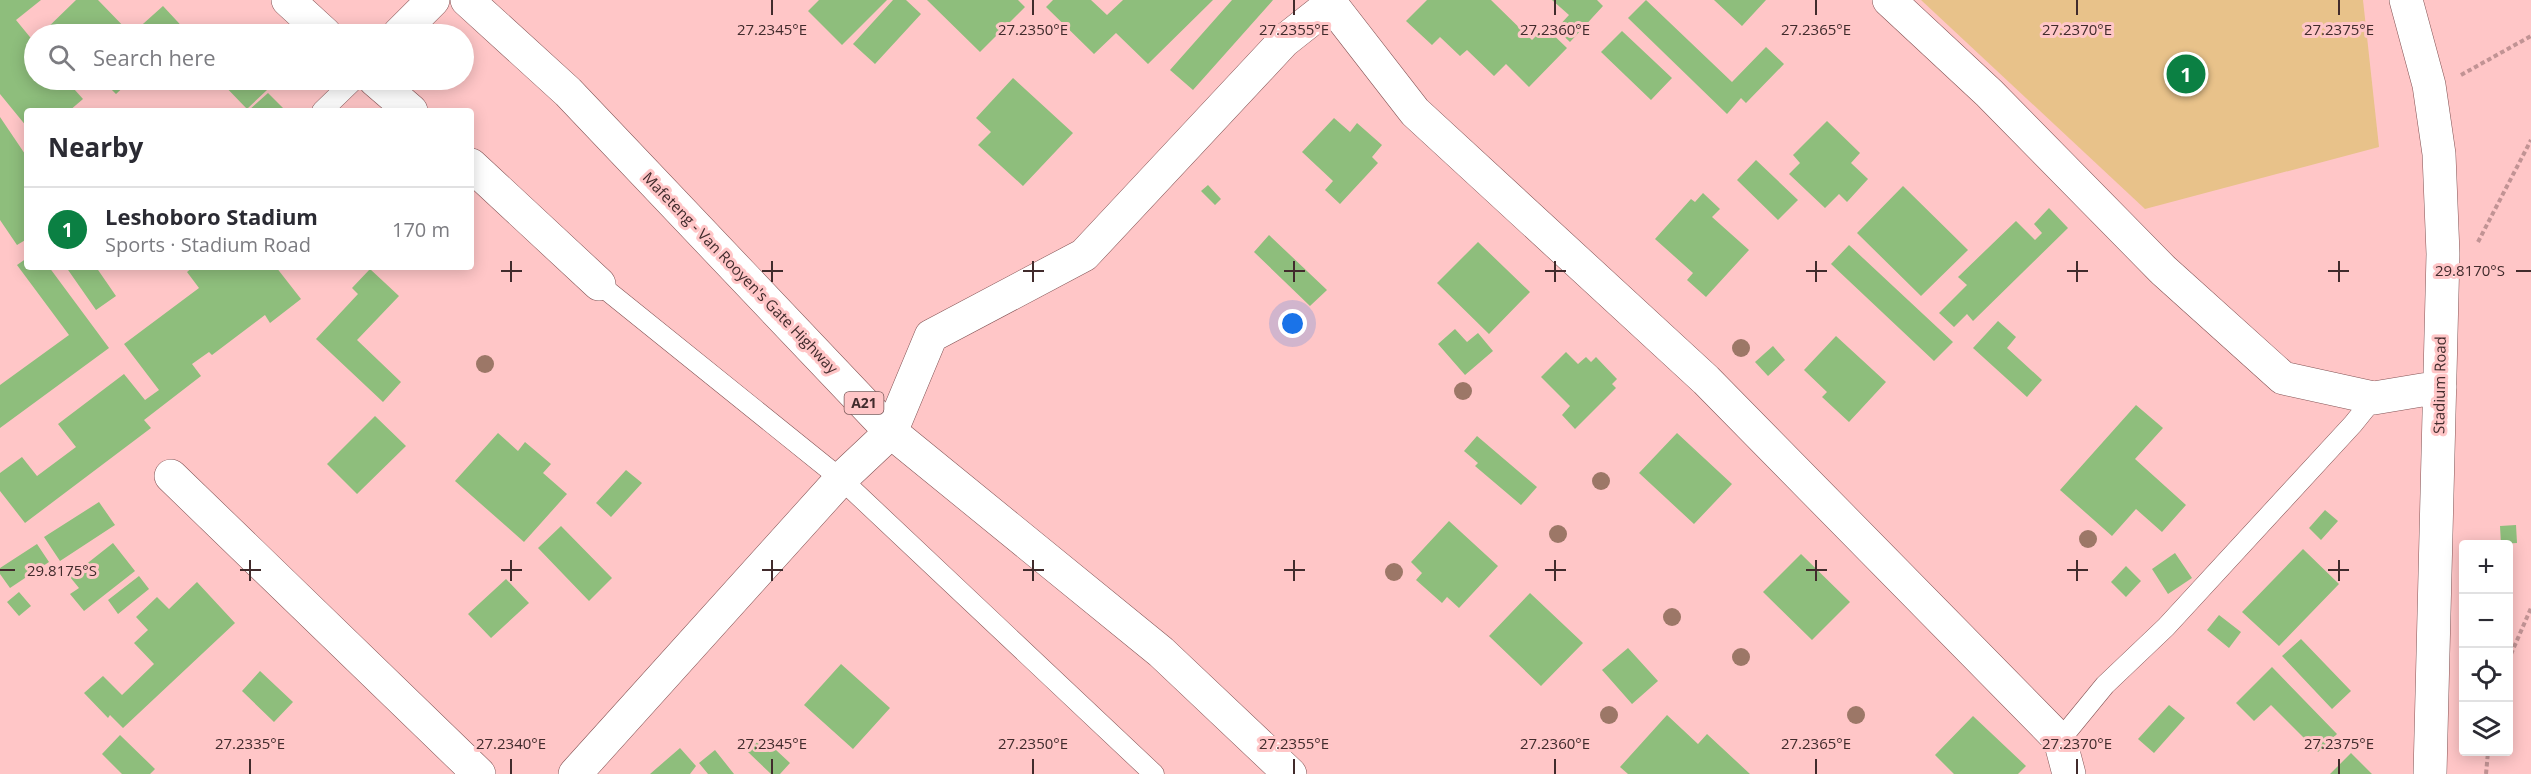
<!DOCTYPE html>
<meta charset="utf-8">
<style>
:root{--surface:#fff;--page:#f7f7f7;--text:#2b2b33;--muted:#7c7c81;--line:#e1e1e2;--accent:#0b8043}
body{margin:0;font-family:"Open Sans",sans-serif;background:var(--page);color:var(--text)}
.controls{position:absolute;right:18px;bottom:18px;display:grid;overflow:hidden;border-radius:6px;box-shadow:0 3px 15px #0003}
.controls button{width:54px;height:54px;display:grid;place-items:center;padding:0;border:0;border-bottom:2px solid var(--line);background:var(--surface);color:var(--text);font:30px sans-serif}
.you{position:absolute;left:1293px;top:324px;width:21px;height:21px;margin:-15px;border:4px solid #fff;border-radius:50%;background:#1a73e8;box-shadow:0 0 0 9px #1a73e833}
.badge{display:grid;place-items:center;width:39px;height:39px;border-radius:50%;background:var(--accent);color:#fff;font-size:20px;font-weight:700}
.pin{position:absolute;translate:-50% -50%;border:3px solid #fff;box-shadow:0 2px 6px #0006}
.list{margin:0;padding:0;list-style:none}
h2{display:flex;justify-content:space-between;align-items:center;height:78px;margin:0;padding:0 24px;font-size:26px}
h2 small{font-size:20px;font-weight:400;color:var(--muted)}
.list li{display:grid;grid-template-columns:39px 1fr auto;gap:18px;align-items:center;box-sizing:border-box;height:84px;padding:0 24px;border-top:2px solid var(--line)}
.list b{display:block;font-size:22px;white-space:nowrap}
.list p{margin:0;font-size:20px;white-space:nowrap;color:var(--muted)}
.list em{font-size:20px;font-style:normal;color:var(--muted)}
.icon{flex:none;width:33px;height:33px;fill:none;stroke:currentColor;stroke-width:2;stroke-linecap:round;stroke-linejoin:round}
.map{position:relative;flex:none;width:2531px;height:774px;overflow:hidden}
.search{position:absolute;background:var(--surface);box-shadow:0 3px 15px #0003;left:24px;top:24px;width:450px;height:66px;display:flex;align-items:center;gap:15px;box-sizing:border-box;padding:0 21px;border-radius:33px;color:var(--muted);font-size:22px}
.panel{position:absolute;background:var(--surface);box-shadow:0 3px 15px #0003;left:24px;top:108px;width:450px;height:162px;border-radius:6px}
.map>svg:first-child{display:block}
</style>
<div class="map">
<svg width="2531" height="774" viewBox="0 0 2531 774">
<rect width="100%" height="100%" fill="#ffc6c7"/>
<path fill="#e8c28a" d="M1921,0H2363L2379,147L2145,209Z"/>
<path fill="#8ebe7c" d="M0,0H41L16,20L34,42V80H66L83,99L69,111H27V127L0,94Z
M76,0H98L130,33L41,34Z
M819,0H887L842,45L808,11Z
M893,0H906L921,14L875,64L853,44Z
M927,0H1018L1025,7L980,52Z
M1053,0H1091L1107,15L1123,0H1213L1148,64L1116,33L1094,54L1046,7Z
M1232,0H1273L1193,90L1170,70Z
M1427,0H1491L1532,40L1545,27L1567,48L1529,87L1506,64L1494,76L1467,50L1460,56L1440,37L1432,45L1406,21Z
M1552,0H1597L1603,6L1570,42L1556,29L1569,15Z
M1646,0L1732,82L1766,47L1784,64L1746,103L1741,98L1727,114L1628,18Z
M1714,0H1766L1742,26Z
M163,6L189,34H136L134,32Z
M1622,31L1672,78L1651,100L1601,52Z
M1013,78L1073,133L1023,186L978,145L991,132L976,118Z
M102,80H131L116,94Z
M175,80H197L184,90Z
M219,80H257L267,90L247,109Z
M268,93L286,111H248Z
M0,117L27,157V239L17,245L0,220Z
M1334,118L1350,132L1357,123L1382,145L1372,157L1378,163L1340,204L1325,190L1333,181L1302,152Z
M1827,121L1860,153L1851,163L1868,179L1847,202L1839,194L1825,208L1789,174L1800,163L1793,155Z
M1756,160L1798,200L1778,220L1737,180Z
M1208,185L1221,199L1215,205L1201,191Z
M1903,186L1968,250L1921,296L1857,233Z
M1703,193L1720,209L1712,217L1749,250L1706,297L1687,280L1693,273L1655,239L1691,199L1695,202Z
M2049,208L2068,228L1973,321L1967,314L1954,327L1939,313L1967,285L1958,277L2016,221L2035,240L2042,233L2034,224Z
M1269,235L1327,290L1310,306L1254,252Z
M1478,242L1530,292L1489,334L1437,283Z
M1849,245L1953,342L1934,361L1831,264Z
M27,258V267H49L109,348L0,428V385L69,335L17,265Z
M66,267H96L116,296L96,310Z
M193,267H276L301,299L270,323L265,315L212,355L209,352L192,364L201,376L144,420L151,428L25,523L0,491V473L22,457L37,476L76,447L58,424L124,374L145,400L159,390L124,344L199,288L187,272Z
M370,269L399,296L357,340L401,382L383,402L316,339L358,294L352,288Z
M1998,321L2016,337L2007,348L2042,380L2027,397L1973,348Z
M1455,329L1467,342L1478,333L1493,351L1465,375L1438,344Z
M1836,336L1886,382L1849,422L1822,397L1827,392L1804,370Z
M1773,346L1785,360L1768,376L1755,362Z
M1566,352L1578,364L1586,357L1591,362L1596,357L1617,379L1612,384L1616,388L1575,429L1562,415L1570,406L1541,377Z
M2136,405L2163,428L2135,459L2186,505L2162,532L2136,509L2112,536L2060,490Z
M375,416L406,446L357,494L327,464Z
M498,433L518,451L525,442L551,464L543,473L567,494L524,542L455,481Z
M1677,433L1732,484L1694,524L1639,473Z
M1477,436L1537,487L1521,505L1475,466L1478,463L1464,451Z
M626,470L642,483L611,517L596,503Z
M99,502L115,525L60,561L44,537Z
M2325,510L2338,521L2321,540L2309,528Z
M1449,521L1498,566L1459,608L1447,597L1442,603L1416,580L1422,573L1411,562Z
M2516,525L2517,543L2501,544L2500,526Z
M561,526L612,578L589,601L538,548Z
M113,543L135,571L84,611L70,594L79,588L70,577Z
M37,544L49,562L10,588L0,574V568Z
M2303,549L2339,584L2279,646L2242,612Z
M2175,553L2192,578L2168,594L2152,569Z
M1801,554L1850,602L1812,640L1763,592Z
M2126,566L2141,581L2126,597L2111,582Z
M139,576L149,589L118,614L108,600Z
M506,579L529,603L491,638L468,614Z
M197,582L235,623L123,728L110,715L108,718L84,693L103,676L122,695L154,664L134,643L148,630L136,617L157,597L169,609Z
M19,592L31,606L19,616L7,602Z
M1530,593L1583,643L1541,686L1489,636Z
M2219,615L2241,632L2229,648L2207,630Z
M2301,639L2351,691L2332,709L2282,656Z
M1628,648L1658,681L1632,704L1602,670Z
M841,664L890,708L853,749L804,705Z
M2272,667L2337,734L2318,752L2271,705L2254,721L2236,703Z
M260,671L293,702L274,722L242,691Z
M2169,705L2185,718L2154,753L2138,739Z
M1667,715L1698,744L1707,734L1750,774H1628L1620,767Z
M1973,716L2026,766L2018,774H1954L1935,755Z
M120,735L155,769L150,774H122L102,754Z
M762,737L790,763L780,774H771L748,752Z
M680,748L696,766L690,774H650Z
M715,750L734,774H708L699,763Z
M2351,753L2372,774H2330Z"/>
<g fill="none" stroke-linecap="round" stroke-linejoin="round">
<defs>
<path id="lane" d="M322,111L354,80
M599,284L841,479L1154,774
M2060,740L2105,685L2166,627L2353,424L2374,398"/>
<path id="street" d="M288,0L325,34
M1328,0L1415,112L1706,380L2060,740L2069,774
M1889,0L1989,93L2163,270L2283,378L2374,398L2440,387
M2406,0L2429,85L2439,154L2443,254L2430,774
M399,34L433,0
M375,80L411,111
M471,165L599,284
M171,476L479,774
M575,774L841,479L891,432L931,336L1084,255L1284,41L1332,3"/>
<path id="primary" d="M467,0L568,92L891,432L1161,652L1290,774"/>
</defs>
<use href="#lane" stroke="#835354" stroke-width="21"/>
<use href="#street" stroke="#835354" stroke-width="34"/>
<use href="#primary" stroke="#835354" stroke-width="34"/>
<path stroke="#c19394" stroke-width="4" stroke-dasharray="4.5 3" stroke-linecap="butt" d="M2461,75L2531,36
M2478,242L2531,140
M2508,661L2531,608
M2486,774L2488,752"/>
<use href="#lane" stroke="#fff" stroke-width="20"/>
<use href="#street" stroke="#fff" stroke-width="33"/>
<use href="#primary" stroke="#fff" stroke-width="33"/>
</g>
<g fill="#9c7767">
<circle cx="1741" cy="348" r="9"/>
<circle cx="485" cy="364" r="9"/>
<circle cx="1463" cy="391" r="9"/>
<circle cx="1601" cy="481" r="9"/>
<circle cx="1558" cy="534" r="9"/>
<circle cx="2088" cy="539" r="9"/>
<circle cx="1394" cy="572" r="9"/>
<circle cx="1672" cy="617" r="9"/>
<circle cx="1741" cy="657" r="9"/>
<circle cx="1609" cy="715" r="9"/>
<circle cx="1856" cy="715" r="9"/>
</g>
<path fill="none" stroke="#412b2c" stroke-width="2" d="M772,0V15M1033,0V15M1294,0V15M1555,0V15M1816,0V15M2077,0V15M2339,0V15M511,261V282M772,261V282M1033,261V282M1294,261V282M1555,261V282M1816,261V282M2077,261V282M2339,261V282M501,271H522M762,271H783M1023,271H1044M1284,271H1305M1545,271H1566M1806,271H1827M2067,271H2088M2328,271H2349M2516,271H2531M250,560V581M511,560V581M772,560V581M1033,560V581M1294,560V581M1555,560V581M1816,560V581M2077,560V581M2339,560V581M0,570H15M240,570H261M501,570H522M762,570H783M1023,570H1044M1284,570H1305M1545,570H1566M1806,570H1827M2067,570H2088M2328,570H2349M250,759V774M511,759V774M772,759V774M1033,759V774M1294,759V774M1555,759V774M1816,759V774M2077,759V774M2339,759V774"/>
<g text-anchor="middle" stroke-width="6" stroke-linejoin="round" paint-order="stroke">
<rect fill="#ffc6c7" stroke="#7a5a5a" stroke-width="1.5" x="844.5" y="392" width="39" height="22" rx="4.5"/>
<g font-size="14" font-weight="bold" fill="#412b2c">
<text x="864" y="408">A21</text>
</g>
<g font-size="15" fill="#412b2c" stroke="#ffc6c7">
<text transform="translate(740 273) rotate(46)" y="5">Mafeteng - Van Rooyen's Gate Highway</text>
<text transform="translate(2440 385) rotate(-89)" y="5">Stadium Road</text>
</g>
</g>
<g font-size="15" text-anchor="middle" fill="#412b2c" stroke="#ffc6c7" stroke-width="6" stroke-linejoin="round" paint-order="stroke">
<text x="772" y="35">27.2345°E</text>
<text x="1033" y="35">27.2350°E</text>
<text x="1294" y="35">27.2355°E</text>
<text x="1555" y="35">27.2360°E</text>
<text x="1816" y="35">27.2365°E</text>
<text x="2077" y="35">27.2370°E</text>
<text x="2339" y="35">27.2375°E</text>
<text x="2470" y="276">29.8170°S</text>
<text x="62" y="576">29.8175°S</text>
<text x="250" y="749">27.2335°E</text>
<text x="511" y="749">27.2340°E</text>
<text x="772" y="749">27.2345°E</text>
<text x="1033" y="749">27.2350°E</text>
<text x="1294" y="749">27.2355°E</text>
<text x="1555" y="749">27.2360°E</text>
<text x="1816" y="749">27.2365°E</text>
<text x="2077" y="749">27.2370°E</text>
<text x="2339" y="749">27.2375°E</text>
</g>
</svg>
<div class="controls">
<button>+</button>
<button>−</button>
<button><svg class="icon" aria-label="locate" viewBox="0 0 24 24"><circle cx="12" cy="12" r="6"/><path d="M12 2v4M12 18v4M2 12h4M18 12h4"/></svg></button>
<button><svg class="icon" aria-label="layers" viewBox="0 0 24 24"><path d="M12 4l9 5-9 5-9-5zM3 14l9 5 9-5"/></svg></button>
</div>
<div class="you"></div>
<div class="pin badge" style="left:2186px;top:74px">1</div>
<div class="search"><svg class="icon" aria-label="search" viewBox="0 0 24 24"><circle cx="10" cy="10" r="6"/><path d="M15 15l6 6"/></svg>Search here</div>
<section class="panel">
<h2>Nearby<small></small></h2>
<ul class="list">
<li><span class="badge">1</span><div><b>Leshoboro Stadium</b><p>Sports · Stadium Road</p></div><em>170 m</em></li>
</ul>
</section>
</div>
